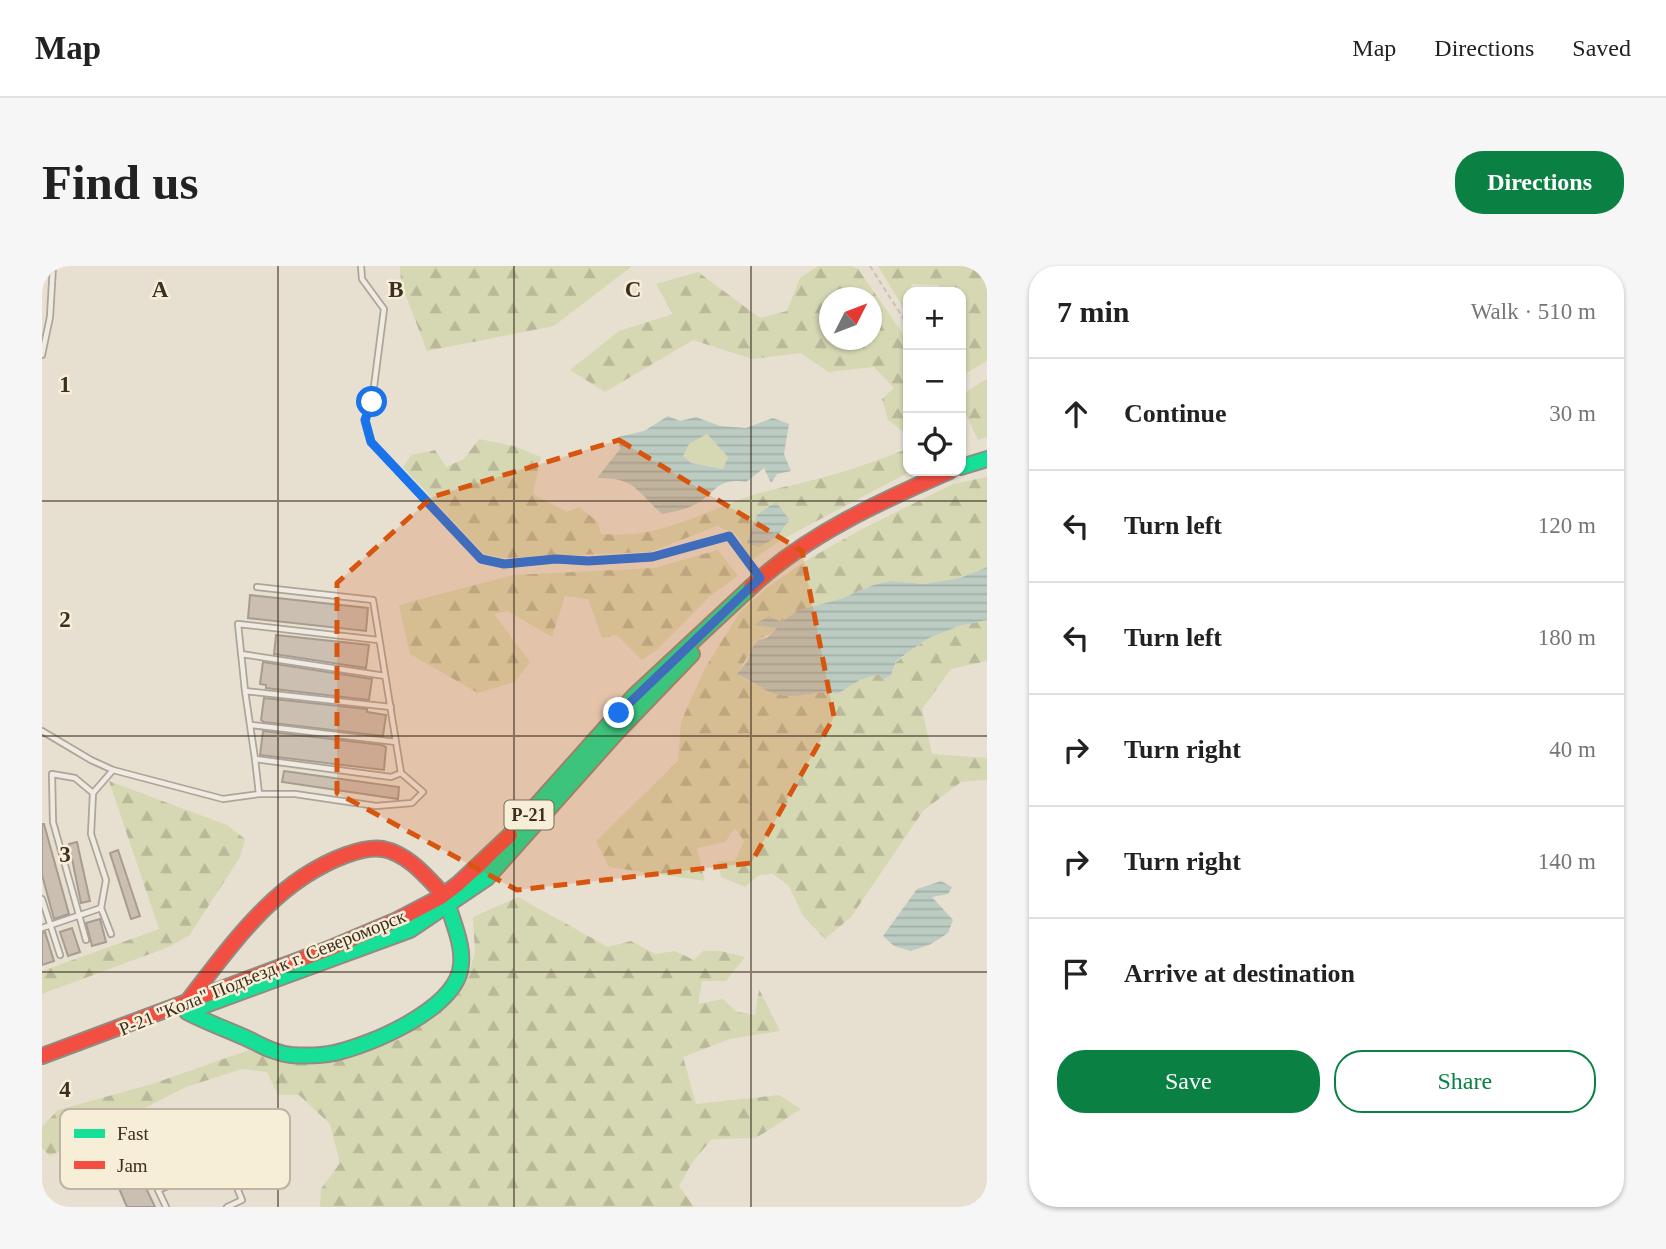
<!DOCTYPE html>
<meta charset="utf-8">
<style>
:root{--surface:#fff;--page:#f6f6f6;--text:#222;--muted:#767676;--line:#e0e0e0;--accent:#0b8043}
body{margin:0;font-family:Georgia,serif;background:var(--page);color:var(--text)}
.controls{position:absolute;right:21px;top:21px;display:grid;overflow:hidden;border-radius:14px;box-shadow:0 2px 5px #0004}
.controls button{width:63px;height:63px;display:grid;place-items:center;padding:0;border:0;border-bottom:2px solid var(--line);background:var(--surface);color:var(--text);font:35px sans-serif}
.compass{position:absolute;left:777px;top:21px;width:63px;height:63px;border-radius:50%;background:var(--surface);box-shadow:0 2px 5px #0004;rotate:48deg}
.stop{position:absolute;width:21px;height:21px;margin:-16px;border:5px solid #1a73e8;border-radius:50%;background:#fff}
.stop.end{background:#1a73e8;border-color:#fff;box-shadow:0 2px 7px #0008}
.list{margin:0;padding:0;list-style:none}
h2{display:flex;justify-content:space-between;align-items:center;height:91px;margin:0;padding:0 28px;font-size:30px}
h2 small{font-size:23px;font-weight:400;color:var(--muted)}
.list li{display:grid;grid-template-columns:46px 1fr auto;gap:21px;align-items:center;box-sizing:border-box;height:112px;padding:0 28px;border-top:2px solid var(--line)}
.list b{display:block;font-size:26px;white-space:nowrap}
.list em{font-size:23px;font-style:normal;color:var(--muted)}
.actions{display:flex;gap:14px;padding:21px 28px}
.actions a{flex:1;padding:16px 0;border:2px solid var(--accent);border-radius:28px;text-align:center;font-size:24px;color:var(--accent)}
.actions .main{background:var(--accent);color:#fff}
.icon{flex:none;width:38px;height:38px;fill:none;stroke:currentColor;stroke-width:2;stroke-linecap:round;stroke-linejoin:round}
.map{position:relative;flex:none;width:945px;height:941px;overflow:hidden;border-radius:28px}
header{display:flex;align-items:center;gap:42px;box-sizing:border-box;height:98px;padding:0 35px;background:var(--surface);border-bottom:2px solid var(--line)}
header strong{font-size:33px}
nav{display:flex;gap:38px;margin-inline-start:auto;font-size:24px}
.intro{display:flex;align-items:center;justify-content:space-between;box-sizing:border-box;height:168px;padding:0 42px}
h1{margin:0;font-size:49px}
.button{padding:18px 32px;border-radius:28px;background:var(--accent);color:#fff;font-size:24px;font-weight:700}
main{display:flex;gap:42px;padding:0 42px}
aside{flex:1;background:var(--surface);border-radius:28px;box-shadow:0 2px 5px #0004}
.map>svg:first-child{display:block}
</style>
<header>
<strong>Map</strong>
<nav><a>Map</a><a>Directions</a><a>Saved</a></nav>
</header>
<div class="intro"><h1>Find us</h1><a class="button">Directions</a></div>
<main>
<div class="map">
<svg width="945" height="941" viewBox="0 0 945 941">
<defs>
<pattern id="forest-firs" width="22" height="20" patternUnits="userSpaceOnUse" patternTransform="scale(1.75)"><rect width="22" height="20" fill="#d6d7b3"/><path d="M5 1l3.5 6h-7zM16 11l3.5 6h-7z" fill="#b9b99a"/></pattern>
<pattern id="water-rules" width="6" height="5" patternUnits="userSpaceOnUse" patternTransform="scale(1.75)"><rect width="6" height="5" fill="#bcccc2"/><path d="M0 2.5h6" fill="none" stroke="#a2b0a6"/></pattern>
</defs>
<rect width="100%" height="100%" fill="#e7e0d1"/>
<path fill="#d6d7b3" d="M665,168L686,191L681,203L649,197L641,190L647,178Z"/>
<path fill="url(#forest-firs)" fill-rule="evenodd" d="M358,0H590L512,60L385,85L359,17Z
M776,0H810L816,3L866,75V169L846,154L840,133L852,122L832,101L786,106L759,87L710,93L651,74L563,126L528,104L577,65L631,48L614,18L656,6L718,52L745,45L758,12ZM788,32H830V74H788Z
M836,0H945V95L919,110V26H901L896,19L870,18L862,43Z
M945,113V171L936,174L919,138L924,126Z
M437,173L472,180L499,191L491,228L525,246L537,241L556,256L559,268C613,273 649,252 697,234C722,224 750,220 775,213C806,205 836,194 866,183V205H869L739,274L710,294L694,268L675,260L608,286L461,292L442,288L361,201L369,189L393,184L404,201L422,193Z
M945,211V301L918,312L882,318L848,315L831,319L801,332L755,345L739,356L723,359L735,362C729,368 724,369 716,374C712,376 701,400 695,408C714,418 728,431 751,430C767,430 779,423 795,428L818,414L837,408L842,414L849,409L854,396L885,373L917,360L945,354V395L909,403L880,443L890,488L945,492V514L919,516L881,545L809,651L783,673L761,650L747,620L731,608L717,609L703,621L679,611L675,595H693L702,575L693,562L683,576L655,582L663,615L567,601L554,575L636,495L639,456L663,402L698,346L726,321L765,294L820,263L911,218Z
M676,284L696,310L668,330L616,383L600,394L575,369L560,372L546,333L523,330L510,371L466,345L452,348L488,396L473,416L436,427L368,388L357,340L371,335L472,309L612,302Z
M67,515L185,559L203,573L198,591L147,670L124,682L0,728V705L117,663Z
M476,631L566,681L589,675L613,688L633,685L652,694L661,685H679L703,691L684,715H660L656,738L681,733L695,746L713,749L717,723L738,765L688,773L641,791L654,838L737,829L759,843L714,872L670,873L651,895L637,920L652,941H278L279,923L298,897L288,858L257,829H236L225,806L200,803L144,821L8,890L0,882V861L16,844L110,818L207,784L267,797L323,787L360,772L405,741L425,714L433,686L431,651Z"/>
<path fill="url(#water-rules)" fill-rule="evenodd" d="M626,150L638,155L654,151L678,160L704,162L731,152L747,158L742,188L749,205L735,208L729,217L722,202L704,216C674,211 674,228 652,239C642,244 630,246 620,248C595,225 592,211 555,212L578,183L576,171L602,165ZM665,168L686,191L681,203L649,197L641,190L647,178Z
M734,236L747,253L736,270L717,281L705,277L715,249Z
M945,301V354L917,360L885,373L854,395L849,409L841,414L837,408L818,414L795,428C779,423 767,430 751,430C726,431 716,417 695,408L705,396L710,382L716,374L725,372L735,362L712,359L727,350L739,356L755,345L801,332L831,319L849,315L882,318L918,312Z
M899,615L910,621L906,628L890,631L911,654L906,667L889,678L869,685L852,680L841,670L875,623Z"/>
<path fill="#cbbfb2" stroke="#a89c90" stroke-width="2" d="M208,329L326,342L324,365L206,352Z
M234,369L327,379L324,402L232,388Z
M221,396L330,413L327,434L224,422V419L218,418Z
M222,432L325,443V446L344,449L341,470L222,456L219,454Z
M221,465L340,479L344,481L342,504L218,489Z
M242,505L357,521L356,533L240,516Z
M0,558H2L27,648L12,653L0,609Z
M35,576L48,635L39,637L27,578Z
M76,584L98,650L89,653L68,587Z
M58,653L64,676L50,680L44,657Z
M30,662L38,686L26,690L18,666Z
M3,666L12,695L0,699V667Z
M165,865L175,889L103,920L113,941H85L70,906Z"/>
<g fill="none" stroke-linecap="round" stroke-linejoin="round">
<defs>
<path id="lane" d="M319,0L320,13L342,43L330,136L323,154L329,176L439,293L462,298L514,293L546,295L610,291L687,270L716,308
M0,89L8,51L11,0
M215,321L331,334L359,507
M199,388L343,410
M203,425L349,441
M209,459L354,476
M0,465L49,494L71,504L181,533L217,528H253L334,540L370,537L381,526L359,507L349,511L213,493L203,425L196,358L336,374
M213,493L217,528
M0,633L18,689
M59,642L69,668
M0,662L59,642L64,614L49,568L51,527L71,504
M44,674L11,556L10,508L33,512L51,527
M0,939L1,941
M124,941L116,924L185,897L200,934L185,941"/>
<path id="fast" d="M919,201L945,193
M468,569L593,429L709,321
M158,741L368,664L445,612L576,465L650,388
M145,746C164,756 184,763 204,772C219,779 232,787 249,789C263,790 278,790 292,787C329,779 408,745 418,705C423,684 413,662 407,642"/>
<path id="jam" d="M709,321C764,269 839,235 908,205
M146,735C191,677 233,615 304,589C315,585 329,581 341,583C366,588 384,610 400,627
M0,790L284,684L355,654L399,631L416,618L468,569"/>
</defs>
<use href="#lane" stroke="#ada599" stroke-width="8"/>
<use href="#fast" stroke="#928b80" stroke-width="18"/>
<use href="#jam" stroke="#928b80" stroke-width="18"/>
<path stroke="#c8c2b9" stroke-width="2" stroke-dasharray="5 3.5" stroke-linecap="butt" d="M828,0L866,60"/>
<use href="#lane" stroke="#efebe3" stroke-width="4.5"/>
<use href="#fast" stroke="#16e098" stroke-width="14"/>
<use href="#jam" stroke="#f24e42" stroke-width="14"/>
</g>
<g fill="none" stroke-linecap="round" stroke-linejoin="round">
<path stroke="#1a73e8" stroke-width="9" d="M330,136L323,154L329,176L439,293L462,298L514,293L546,295L610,291L687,270L718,312L577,447"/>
</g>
<path fill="#d7550e" fill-opacity="0.2" stroke="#d7550e" stroke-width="5" stroke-dasharray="14 9" stroke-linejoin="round" d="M577,174L760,285L792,451L709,597L475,624L295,527V317L390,231Z"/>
<path fill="none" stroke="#3d2e20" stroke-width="2" stroke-opacity="0.55" d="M236,0V941M472,0V941M709,0V941M0,235H945M0,470H945M0,706H945"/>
<g text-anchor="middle" stroke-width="5" stroke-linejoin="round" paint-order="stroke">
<rect fill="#f7eed8" stroke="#756857" stroke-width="2" x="462.5" y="534.5" width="49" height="29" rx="5"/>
<g font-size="18" font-weight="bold" fill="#3d2e20">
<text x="487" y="555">Р-21</text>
</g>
<g font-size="19" fill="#3d2e20" stroke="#f7eed8">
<text transform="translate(220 706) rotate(-22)" y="7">Р-21 "Кола" Подъезд к г. Североморск</text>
</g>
</g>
<rect x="18" y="843" width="230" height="80" rx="10" fill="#f7eed8" stroke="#bfb4a1" stroke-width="2"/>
<rect x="32" y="863" width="31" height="9" fill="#16e098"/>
<rect x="32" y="895" width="31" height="8" fill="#f24e42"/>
<g font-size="19" fill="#3d2e20">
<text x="75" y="874">Fast</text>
<text x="75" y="906">Jam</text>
</g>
<g font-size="23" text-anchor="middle" font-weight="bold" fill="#3d2e20" stroke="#f7eed8" stroke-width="5" stroke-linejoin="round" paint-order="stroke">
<text x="118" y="31">A</text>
<text x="354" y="31">B</text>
<text x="591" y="31">C</text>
<text x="23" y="126">1</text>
<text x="23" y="361">2</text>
<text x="23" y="596">3</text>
<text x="23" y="831">4</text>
</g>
</svg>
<div class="controls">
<button>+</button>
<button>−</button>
<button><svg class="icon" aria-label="locate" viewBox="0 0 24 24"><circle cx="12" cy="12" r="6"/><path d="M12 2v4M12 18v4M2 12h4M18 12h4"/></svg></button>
</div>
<svg class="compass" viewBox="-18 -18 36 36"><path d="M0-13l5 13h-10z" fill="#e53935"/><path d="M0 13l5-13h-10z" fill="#767676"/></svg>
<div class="stop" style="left:330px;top:136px"></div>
<div class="stop end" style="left:577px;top:447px"></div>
</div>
<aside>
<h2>7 min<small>Walk · 510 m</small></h2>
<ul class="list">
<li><svg class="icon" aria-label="ahead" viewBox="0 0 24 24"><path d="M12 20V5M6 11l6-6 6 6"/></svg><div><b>Continue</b></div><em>30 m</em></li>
<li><svg class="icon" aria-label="left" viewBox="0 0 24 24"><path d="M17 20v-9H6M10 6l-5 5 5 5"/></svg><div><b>Turn left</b></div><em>120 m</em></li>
<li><svg class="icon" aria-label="left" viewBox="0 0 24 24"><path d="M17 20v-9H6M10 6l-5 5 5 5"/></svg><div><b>Turn left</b></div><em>180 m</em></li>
<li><svg class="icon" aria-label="right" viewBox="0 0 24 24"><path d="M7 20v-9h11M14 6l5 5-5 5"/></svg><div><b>Turn right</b></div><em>40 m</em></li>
<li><svg class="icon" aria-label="right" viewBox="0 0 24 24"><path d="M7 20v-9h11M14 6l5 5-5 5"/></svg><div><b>Turn right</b></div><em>140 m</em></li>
<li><svg class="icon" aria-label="arrive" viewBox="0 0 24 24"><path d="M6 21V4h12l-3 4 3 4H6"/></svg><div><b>Arrive at destination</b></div></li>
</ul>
<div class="actions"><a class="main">Save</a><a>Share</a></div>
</aside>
</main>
